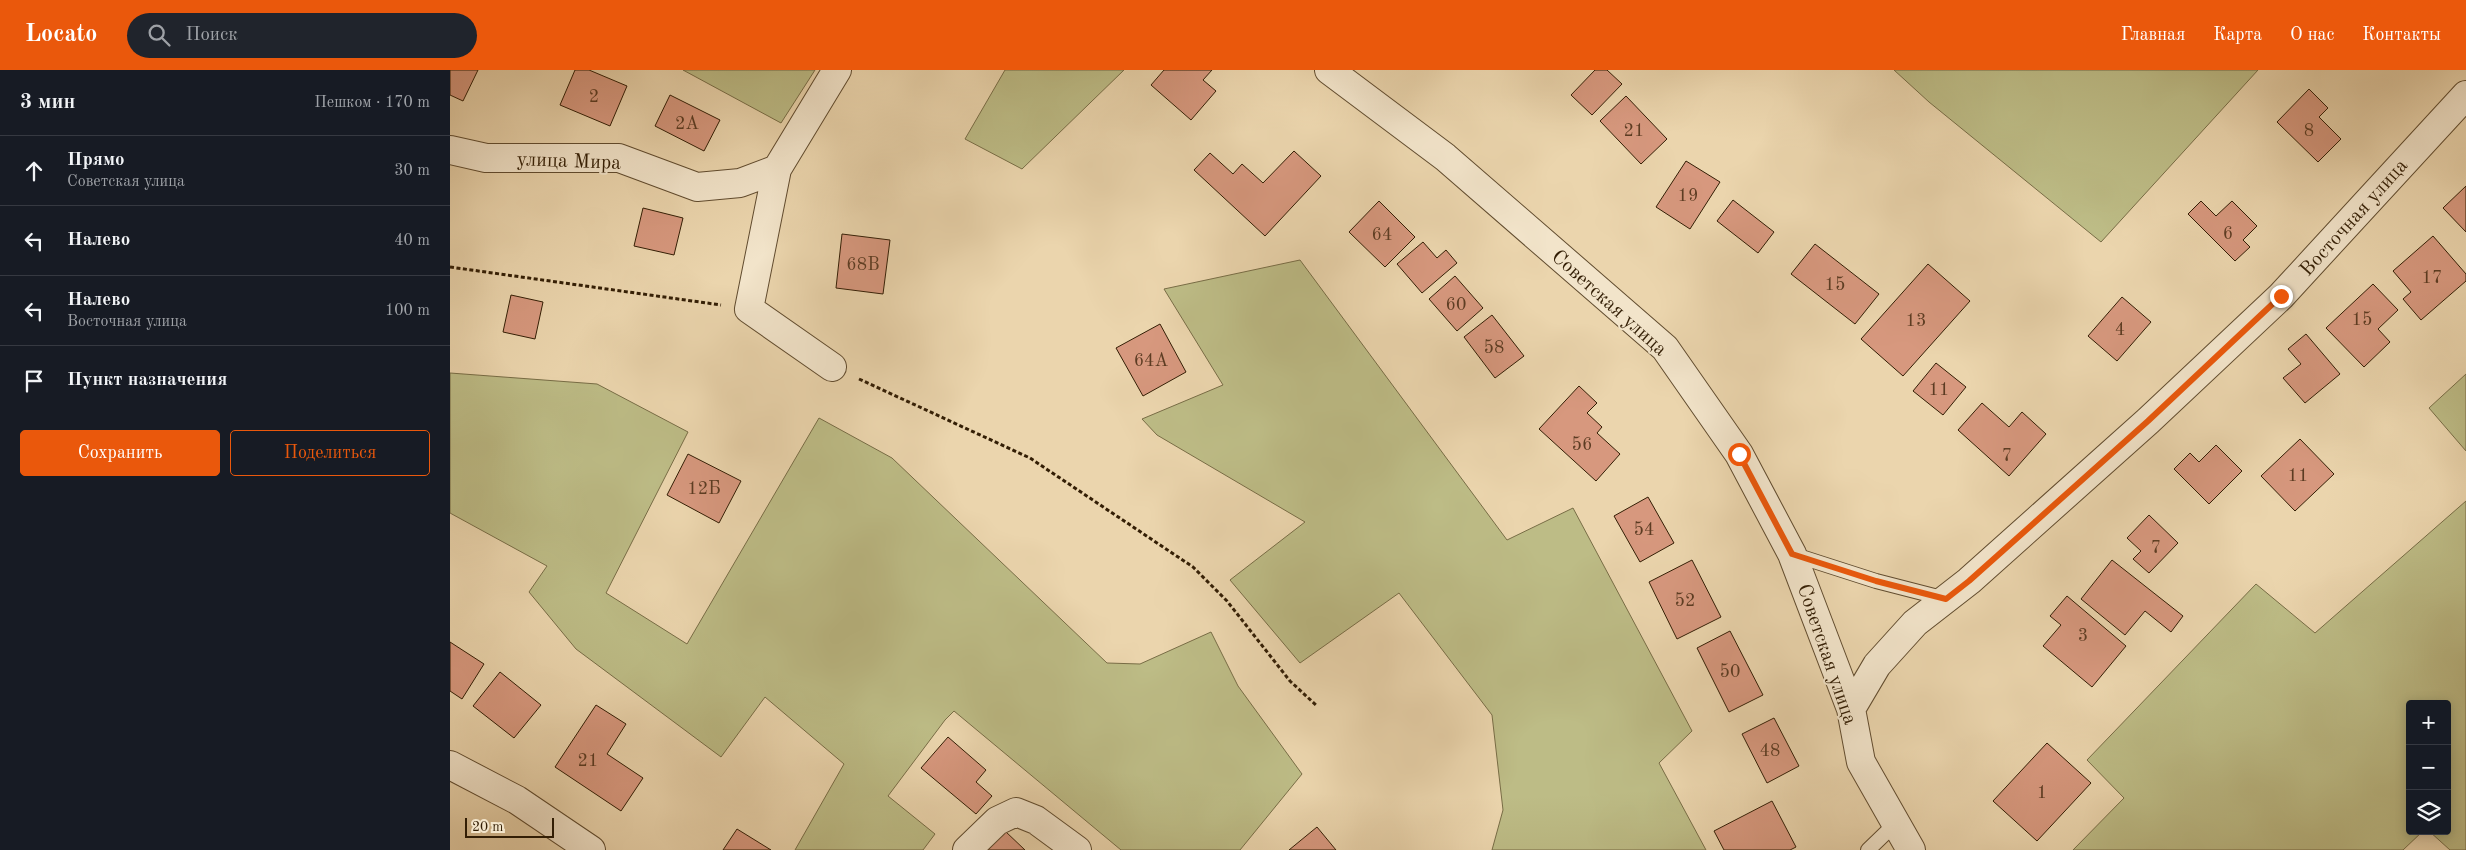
<!DOCTYPE html>
<html lang="ru">
<meta charset="utf-8">
<style>
:root{--surface:#171b24;--page:#20242c;--text:#f1f3f6;--muted:#9ea1a6;--line:#363941;--accent:#ea580c}
body{margin:0;font-family:"Old Standard TT",serif;background:var(--page);color:var(--text)}
.controls{position:absolute;right:15px;bottom:15px;display:grid;overflow:hidden;border-radius:5px;box-shadow:0 2px 12px #0003}
.controls button{width:45px;height:45px;display:grid;place-items:center;padding:0;border:0;border-bottom:1px solid var(--line);background:var(--surface);color:var(--text);font:25px sans-serif}
.scale{position:absolute;left:15px;bottom:12px;width:89px;box-sizing:border-box;padding-left:5px;border:2px solid #331e05;border-top:0;font-size:14px;line-height:18px;white-space:nowrap;color:#331e05;-webkit-text-stroke:4px #f2e4ca;paint-order:stroke}
.stop{position:absolute;width:15px;height:15px;margin:-11px;border:4px solid #ea580c;border-radius:50%;background:#fff}
.stop.end{background:#ea580c;border-color:#fff;box-shadow:0 1px 5px #0008}
.list{margin:0;padding:0;list-style:none}
h2{display:flex;justify-content:space-between;align-items:center;height:65px;margin:0;padding:0 20px;font-size:21px}
h2 small{font-size:16px;font-weight:400;color:var(--muted)}
.list li{display:grid;grid-template-columns:32px 1fr auto;gap:15px;align-items:center;box-sizing:border-box;height:70px;padding:0 20px;border-top:1px solid var(--line)}
.list b{display:block;font-size:19px;white-space:nowrap}
.list p{margin:0;font-size:16px;white-space:nowrap;color:var(--muted)}
.list em{font-size:16px;font-style:normal;color:var(--muted)}
.actions{display:flex;gap:10px;padding:15px 20px}
.actions a{flex:1;padding:11px 0;border:1px solid var(--accent);border-radius:5px;text-align:center;font-size:18px;color:var(--accent)}
.actions .main{background:var(--accent);color:#fff}
.icon{flex:none;width:28px;height:28px;fill:none;stroke:currentColor;stroke-width:2;stroke-linecap:round;stroke-linejoin:round}
.map{position:relative;flex:none;width:2016px;height:780px;overflow:hidden}
header{display:flex;align-items:center;gap:30px;box-sizing:border-box;height:70px;padding:0 25px;background:var(--accent);color:#fff}
header strong{font-size:24px}
nav{display:flex;gap:28px;margin-inline-start:auto;font-size:18px}
.search{width:350px;height:45px;background:var(--page);display:flex;align-items:center;gap:12px;box-sizing:border-box;padding:0 18px;border-radius:28px;color:var(--muted);font-size:19px}
main{display:flex}
aside{flex:1;background:var(--surface)}
.map>svg:first-child{display:block}
</style>
<header>
<strong>Locato</strong>
<div class="search"><svg class="icon" aria-label="search" viewBox="0 0 24 24"><circle cx="10" cy="10" r="6"/><path d="M15 15l6 6"/></svg>Поиск</div>
<nav><a>Главная</a><a>Карта</a><a>О нас</a><a>Контакты</a></nav>
</header>
<main>
<aside>
<h2>3 мин<small>Пешком · 170 m</small></h2>
<ul class="list">
<li><svg class="icon" aria-label="ahead" viewBox="0 0 24 24"><path d="M12 20V5M6 11l6-6 6 6"/></svg><div><b>Прямо</b><p>Советская улица</p></div><em>30 m</em></li>
<li><svg class="icon" aria-label="left" viewBox="0 0 24 24"><path d="M17 20v-9H6M10 6l-5 5 5 5"/></svg><div><b>Налево</b></div><em>40 m</em></li>
<li><svg class="icon" aria-label="left" viewBox="0 0 24 24"><path d="M17 20v-9H6M10 6l-5 5 5 5"/></svg><div><b>Налево</b><p>Восточная улица</p></div><em>100 m</em></li>
<li><svg class="icon" aria-label="arrive" viewBox="0 0 24 24"><path d="M6 21V4h12l-3 4 3 4H6"/></svg><div><b>Пункт назначения</b></div></li>
</ul>
<div class="actions"><a class="main">Сохранить</a><a>Поделиться</a></div>
</aside>
<div class="map">
<svg width="2016" height="780" viewBox="0 0 2016 780">
<rect width="100%" height="100%" fill="#ebd5ad"/>
<filter id="stains"><feTurbulence type="fractalNoise" baseFrequency=".004" numOctaves="4"/><feColorMatrix values="0 0 0 0 .2 0 0 0 0 .09 0 0 0 0 .02 0 0 0 .5 -.17"/></filter>
<radialGradient id="worn" r=".72"><stop offset=".6" stop-color="#630" stop-opacity="0"/><stop offset="1" stop-color="#630" stop-opacity=".3"/></radialGradient>
<path fill="#bdbc86" stroke="#786d46" d="M233,0H365L331,53Z
M555,0H674L572,99L515,69Z
M1444,0H1808L1651,172L1479,32Z
M850,190L1057,470L1123,438L1242,661L1209,693L1256,780H1042L1053,740L1042,645L949,523L850,593L780,510L855,452L707,365L692,349L773,315L714,219Z
M0,303L147,314L238,362L156,523L237,574L369,348L442,388L657,593L690,594L761,562L788,616L852,704L790,780H671L504,641L495,650L438,726L485,764L473,780H345L394,694L315,627L271,687L126,579L79,522L97,496L0,443Z
M2016,304V381L1979,338Z
M2016,431V780H2000L1979,761H1997V634H1960V761H1973L1953,780H1623L1674,728L1637,690L1806,514L1865,563Z"/>
<path fill="#d7987e" stroke="#331e05" d="M0,0H28L13,31L0,25Z
M125,0H139L177,16L160,56L110,35Z
M714,0H762L753,10L766,21L741,50L701,15Z
M1145,0H1157L1172,14L1142,45L1121,25Z
M1859,19L1878,38L1869,47L1891,69L1868,92L1827,52Z
M220,25L270,50L254,81L205,56Z
M1176,26L1217,69L1191,94L1150,51Z
M844,81L871,106L815,166L744,100L760,83L783,104L792,94L813,113Z
M1236,91L1270,112L1240,159L1206,137Z
M2016,116V162L1993,138Z
M1283,130L1324,162L1308,183L1267,151Z
M929,131L965,167L935,197L899,162Z
M1751,131L1766,146L1782,131L1807,156L1793,170L1800,177L1785,191L1738,144Z
M193,138L233,148L224,185L184,176Z
M392,164L440,170L433,224L386,218Z
M1983,166L2016,204V211L1971,250L1953,229L1961,222L1943,201Z
M973,172L987,188L996,180L1007,193L972,223L947,194Z
M1365,174L1429,224L1405,254L1341,204Z
M1478,194L1520,231L1453,306L1411,269Z
M1005,206L1033,238L1007,261L979,229Z
M1923,214L1948,240L1928,259L1940,272L1914,297L1876,258Z
M61,225L93,232L85,269L53,262Z
M1672,227L1701,252L1667,291L1638,266Z
M1042,245L1074,286L1045,308L1014,267Z
M710,254L736,302L693,326L666,278Z
M1856,264L1890,304L1855,333L1833,308L1851,294L1838,279Z
M1486,293L1516,317L1493,345L1463,321Z
M1129,316L1147,333L1137,343L1152,357L1147,363L1170,384L1146,411L1089,359Z
M1532,333L1559,357L1572,342L1596,364L1559,406L1508,360Z
M1850,369L1884,404L1845,441L1811,406Z
M1766,375L1792,401L1759,434L1724,399L1740,383L1749,392Z
M238,384L291,411L269,453L217,425Z
M1198,427L1224,473L1190,492L1164,446Z
M1699,445L1728,473L1699,503L1683,489L1691,481L1677,468Z
M1242,490L1271,547L1227,569L1199,512Z
M1662,490L1733,546L1721,562L1695,541L1675,565L1631,529Z
M1617,526L1676,576L1642,617L1593,576L1611,555L1600,546Z
M1280,561L1313,625L1279,642L1247,578Z
M0,572L34,594L12,629L0,621Z
M50,602L91,635L64,668L23,636Z
M146,635L176,654L157,684L193,708L171,741L105,697Z
M1324,648L1349,696L1317,713L1292,664Z
M498,667L536,700L526,712L542,726L526,744L471,698Z
M1597,673L1641,713L1587,771L1543,731Z
M1322,731L1346,777L1340,780H1274L1264,761Z
M867,757L886,780H839Z
M287,759L321,780H273Z
M555,761L575,780H538Z"/>
<g fill="none" stroke-linecap="round" stroke-linejoin="round">
<defs>
<path id="lane" d="M1342,484L1426,511L1496,529
M1418,780L1446,753"/>
<path id="street" d="M879,0L995,87L1215,278L1289,384L1342,484L1401,639L1411,692L1461,780
M0,80L36,88H169L247,117L290,113L327,99L387,0
M327,99L299,239L382,297
M1401,639L1427,595L1465,553L1519,511L1698,351L1831,226L2016,25
M0,695L67,730L141,780
M517,780L547,751L566,742L586,750L627,780"/>
</defs>
<use href="#lane" stroke="#614c2f" stroke-width="16"/>
<use href="#street" stroke="#614c2f" stroke-width="30"/>
<path stroke="#331e05" stroke-width="3" stroke-dasharray="4 2.5" stroke-linecap="butt" d="M0,197L271,235
M409,309L580,388L743,497L777,531L840,611L867,636"/>
<use href="#lane" stroke="#f2e4ca" stroke-width="14"/>
<use href="#street" stroke="#f2e4ca" stroke-width="28"/>
</g>
<g fill="none" stroke-linecap="round" stroke-linejoin="round">
<path stroke="#ea580c" stroke-width="6" d="M1289,384L1342,484L1426,511L1496,529L1519,511L1698,351L1831,226"/>
</g>
<g text-anchor="middle" stroke-width="4" stroke-linejoin="round" paint-order="stroke">
<g font-size="18" fill="#5c3c23">
<text x="144" y="32">2</text>
<text x="237" y="59">2А</text>
<text x="1184" y="66">21</text>
<text x="1859" y="66">8</text>
<text x="1238" y="131">19</text>
<text x="1778" y="169">6</text>
<text x="932" y="170">64</text>
<text x="413" y="200">68В</text>
<text x="1982" y="213">17</text>
<text x="1385" y="220">15</text>
<text x="1006" y="240">60</text>
<text x="1912" y="255">15</text>
<text x="1466" y="256">13</text>
<text x="1670" y="265">4</text>
<text x="1044" y="283">58</text>
<text x="701" y="296">64А</text>
<text x="1489" y="325">11</text>
<text x="1132" y="380">56</text>
<text x="1557" y="391">7</text>
<text x="1848" y="411">11</text>
<text x="254" y="424">12Б</text>
<text x="1194" y="465">54</text>
<text x="1706" y="483">7</text>
<text x="1235" y="536">52</text>
<text x="1633" y="571">3</text>
<text x="1280" y="607">50</text>
<text x="1320" y="686">48</text>
<text x="138" y="696">21</text>
<text x="1592" y="728">1</text>
</g>
<g font-size="20" fill="#331e05" stroke="#f2e4ca">
<text transform="translate(119 90) rotate(2)" y="7">улица Мира</text>
<text transform="translate(1903 147) rotate(-48)" y="7">Восточная улица</text>
<text transform="translate(1160 232) rotate(42)" y="7">Советская улица</text>
<text transform="translate(1378 584) rotate(71)" y="7">Советская улица</text>
</g>
</g>
<rect width="100%" height="100%" filter="url(#stains)"/>
<rect width="100%" height="100%" fill="url(#worn)"/>
</svg>
<div class="controls">
<button>+</button>
<button>−</button>
<button><svg class="icon" aria-label="layers" viewBox="0 0 24 24"><path d="M12 4l9 5-9 5-9-5zM3 14l9 5 9-5"/></svg></button>
</div>
<div class="scale">20 m</div>
<div class="stop" style="left:1289px;top:384px"></div>
<div class="stop end" style="left:1831px;top:226px"></div>
</div>
</main>
